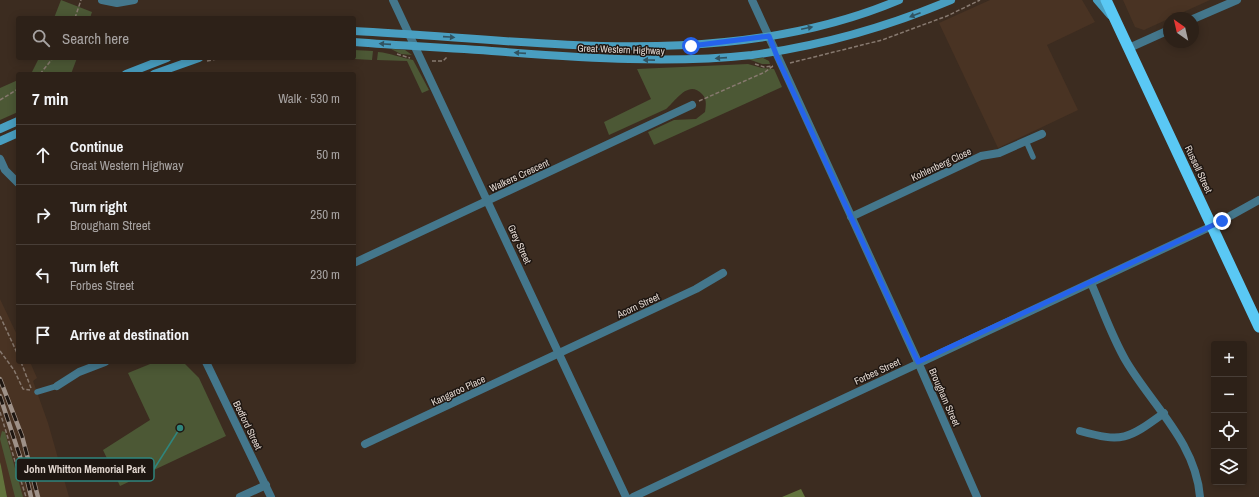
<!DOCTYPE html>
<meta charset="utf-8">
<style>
:root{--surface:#2d2118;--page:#392e25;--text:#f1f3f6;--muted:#a7a3a2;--line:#483e37}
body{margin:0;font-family:"Archivo Narrow",sans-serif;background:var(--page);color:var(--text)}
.controls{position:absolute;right:12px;bottom:12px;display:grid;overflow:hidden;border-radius:4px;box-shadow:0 2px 10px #0003}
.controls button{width:36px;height:36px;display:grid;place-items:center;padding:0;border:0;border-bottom:1px solid var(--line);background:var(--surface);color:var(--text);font:20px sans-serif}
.compass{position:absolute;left:1163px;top:12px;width:36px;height:36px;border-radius:50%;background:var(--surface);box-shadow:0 2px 10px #0003;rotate:326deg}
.stop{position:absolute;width:12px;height:12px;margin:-9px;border:3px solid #2563eb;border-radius:50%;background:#fff}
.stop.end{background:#2563eb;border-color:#fff;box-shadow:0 1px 4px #0008}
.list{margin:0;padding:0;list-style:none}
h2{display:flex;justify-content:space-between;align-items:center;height:52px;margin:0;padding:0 16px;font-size:17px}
h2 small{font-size:13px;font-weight:400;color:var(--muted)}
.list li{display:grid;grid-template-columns:26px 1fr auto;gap:12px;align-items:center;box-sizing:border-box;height:60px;padding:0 16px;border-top:1px solid var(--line)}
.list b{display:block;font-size:15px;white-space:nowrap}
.list p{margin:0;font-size:13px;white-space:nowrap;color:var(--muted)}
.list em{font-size:13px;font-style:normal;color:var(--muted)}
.icon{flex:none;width:22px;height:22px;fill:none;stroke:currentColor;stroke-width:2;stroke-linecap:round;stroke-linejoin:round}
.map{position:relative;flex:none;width:1259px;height:497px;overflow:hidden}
.search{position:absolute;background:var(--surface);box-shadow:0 2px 10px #0003;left:16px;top:16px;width:340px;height:44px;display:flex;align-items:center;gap:10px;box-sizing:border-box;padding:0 14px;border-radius:4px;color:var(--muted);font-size:15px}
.panel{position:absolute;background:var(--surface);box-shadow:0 2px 10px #0003;left:16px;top:72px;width:340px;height:292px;border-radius:4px}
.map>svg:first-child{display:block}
</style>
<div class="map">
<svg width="1259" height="497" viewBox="0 0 1259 497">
<rect width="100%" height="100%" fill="#3c2c20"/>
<path fill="#493323" d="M990,0H1082L1095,22L1047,45L1078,110L998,148L939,23Z
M1123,0H1210L1144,30L1135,27Z
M0,299L18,337V362H30L37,378L33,381L48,423L69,497H7L0,462Z"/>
<path fill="#4c5835" d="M61,0L92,12L90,18H54Z
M391,49L405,50L412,55L401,54Z
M354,50L373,51L372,60L338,58H354Z
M378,52C391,53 401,58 413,60L429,90L422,93L407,61L377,60Z
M39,58H77L71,74H31Z
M763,58L769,61L770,64H762L748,59Z
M748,64L762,68L774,69L782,87L654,145L648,132L674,120L696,119L705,112C706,105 707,99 702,94C688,79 675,102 666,109L609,135L604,122L651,99L637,69Z
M18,80V112L0,120V88Z
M155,362H183L199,378L226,436L120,486L103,450L150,420L128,373Z
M2,431L5,432L23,497H15L0,439Z"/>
<path fill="#62733c" d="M0,462L1,466L7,497H0Z
M801,489L805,497H782Z"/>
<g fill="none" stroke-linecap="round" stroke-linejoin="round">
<path stroke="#87796f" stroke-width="1.5" stroke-dasharray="4 2" stroke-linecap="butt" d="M75,18L81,0
M397,54L410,58
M207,61L221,58
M432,61H443L448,56
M790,63L882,40L947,16L980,0
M755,64L764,67L773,66
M40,74L53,58
M0,100L18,89
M699,101L765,72L773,66
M0,316L18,355
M0,351L14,370L23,389L30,390
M21,362L31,388
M0,412L26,497"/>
<path stroke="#44778c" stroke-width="5.5" d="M1026,141L1033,157
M37,392L57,386"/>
<path stroke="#44778c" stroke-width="8" d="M102,0L117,3L134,0
M393,0L626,497
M752,0L918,362L977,497
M1193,19L1237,0
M1129,48L1169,30
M0,159L5,170L18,183
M851,217L981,156L999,153L1042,134
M354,263L692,105
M1091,283C1102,308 1112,337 1126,361C1152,405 1196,443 1200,497
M206,362L271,497
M57,386L79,372L105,362
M1080,431C1123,443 1128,439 1164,413
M365,444L696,289L723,273
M240,497L266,485
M633,497L1212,226L1259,200"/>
<path stroke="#499ec0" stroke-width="8" d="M1097,0L1110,15
M354,31C536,40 726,73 899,0
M354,42C405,46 455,48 506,52C588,58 670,64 752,55C820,46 887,27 951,0
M126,74L167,58
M154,74L199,58
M0,129L18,121
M0,141L18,133"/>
<path stroke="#5ac8f4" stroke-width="11" d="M1106,0L1259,327"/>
<defs>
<path id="rail" d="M0,379L22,436L38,497
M0,396L26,475L31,497"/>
</defs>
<use href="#rail" stroke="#9e9188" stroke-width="4.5"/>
<use href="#rail" stroke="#1e1611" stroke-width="3" stroke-dasharray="9" stroke-linecap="butt"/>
</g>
<defs><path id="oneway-solid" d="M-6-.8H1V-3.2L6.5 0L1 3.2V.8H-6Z"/></defs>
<g fill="#315360">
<use href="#oneway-solid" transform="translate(915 15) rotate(159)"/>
<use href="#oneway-solid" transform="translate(807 28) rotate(-12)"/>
<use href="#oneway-solid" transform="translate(449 37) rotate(4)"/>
<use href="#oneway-solid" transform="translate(385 44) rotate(-176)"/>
<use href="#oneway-solid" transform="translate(520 53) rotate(-176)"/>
<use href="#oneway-solid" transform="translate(721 58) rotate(176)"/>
<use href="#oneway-solid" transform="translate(649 60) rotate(-179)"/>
</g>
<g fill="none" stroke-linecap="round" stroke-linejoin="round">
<path stroke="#2563eb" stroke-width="5" d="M691,46L769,36L778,59L918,362L1222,221"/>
</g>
<g text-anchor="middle" stroke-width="3" stroke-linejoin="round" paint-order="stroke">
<g font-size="10" fill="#e2d7d0" stroke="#1e1611">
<text transform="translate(621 49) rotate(2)" y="4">Great Western Highway</text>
<text transform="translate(941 164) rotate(-25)" y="4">Kohlenberg Close</text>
<text transform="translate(1199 169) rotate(65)" y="4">Russell Street</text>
<text transform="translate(519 175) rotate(-25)" y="4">Walkers Crescent</text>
<text transform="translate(520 244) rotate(65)" y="4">Grey Street</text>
<text transform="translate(638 305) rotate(-25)" y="4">Acorn Street</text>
<text transform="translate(877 371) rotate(-25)" y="4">Forbes Street</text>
<text transform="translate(458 390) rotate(-25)" y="4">Kangaroo Place</text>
<text transform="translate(945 397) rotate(66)" y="4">Brougham Street</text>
<text transform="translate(248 425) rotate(64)" y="4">Bedford Street</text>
</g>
</g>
<path fill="none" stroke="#2f857d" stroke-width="1.5" d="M180 428L154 469"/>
<circle fill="#2f857d" stroke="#1e1611" stroke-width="1.5" cx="180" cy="428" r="4"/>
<rect fill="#1e1611" stroke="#2f857d" stroke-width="1.5" x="16" y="458" width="138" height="23" rx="4"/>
<g font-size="11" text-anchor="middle" font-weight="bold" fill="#e2d7d0">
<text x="85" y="473">John Whitton Memorial Park</text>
</g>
</svg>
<div class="controls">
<button>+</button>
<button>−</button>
<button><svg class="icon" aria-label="locate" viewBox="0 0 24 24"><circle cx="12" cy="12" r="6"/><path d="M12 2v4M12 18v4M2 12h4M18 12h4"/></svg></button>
<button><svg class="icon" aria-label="layers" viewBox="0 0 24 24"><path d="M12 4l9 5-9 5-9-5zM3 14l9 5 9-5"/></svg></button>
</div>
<svg class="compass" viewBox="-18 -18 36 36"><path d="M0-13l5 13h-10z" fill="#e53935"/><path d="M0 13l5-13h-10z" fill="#a7a3a2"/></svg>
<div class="stop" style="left:691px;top:46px"></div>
<div class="stop end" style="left:1222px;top:221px"></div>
<div class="search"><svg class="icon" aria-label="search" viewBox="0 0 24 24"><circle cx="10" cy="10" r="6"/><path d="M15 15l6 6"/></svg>Search here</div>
<section class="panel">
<h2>7 min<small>Walk · 530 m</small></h2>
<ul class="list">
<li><svg class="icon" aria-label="ahead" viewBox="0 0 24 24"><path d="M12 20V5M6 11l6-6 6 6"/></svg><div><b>Continue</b><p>Great Western Highway</p></div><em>50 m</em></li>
<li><svg class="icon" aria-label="right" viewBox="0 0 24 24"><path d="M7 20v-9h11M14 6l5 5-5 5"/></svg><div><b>Turn right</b><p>Brougham Street</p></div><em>250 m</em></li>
<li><svg class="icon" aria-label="left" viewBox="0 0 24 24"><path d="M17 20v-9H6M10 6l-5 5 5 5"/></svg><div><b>Turn left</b><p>Forbes Street</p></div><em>230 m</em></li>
<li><svg class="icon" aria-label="arrive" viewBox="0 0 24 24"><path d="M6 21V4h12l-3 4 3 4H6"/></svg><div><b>Arrive at destination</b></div></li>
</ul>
</section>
</div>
